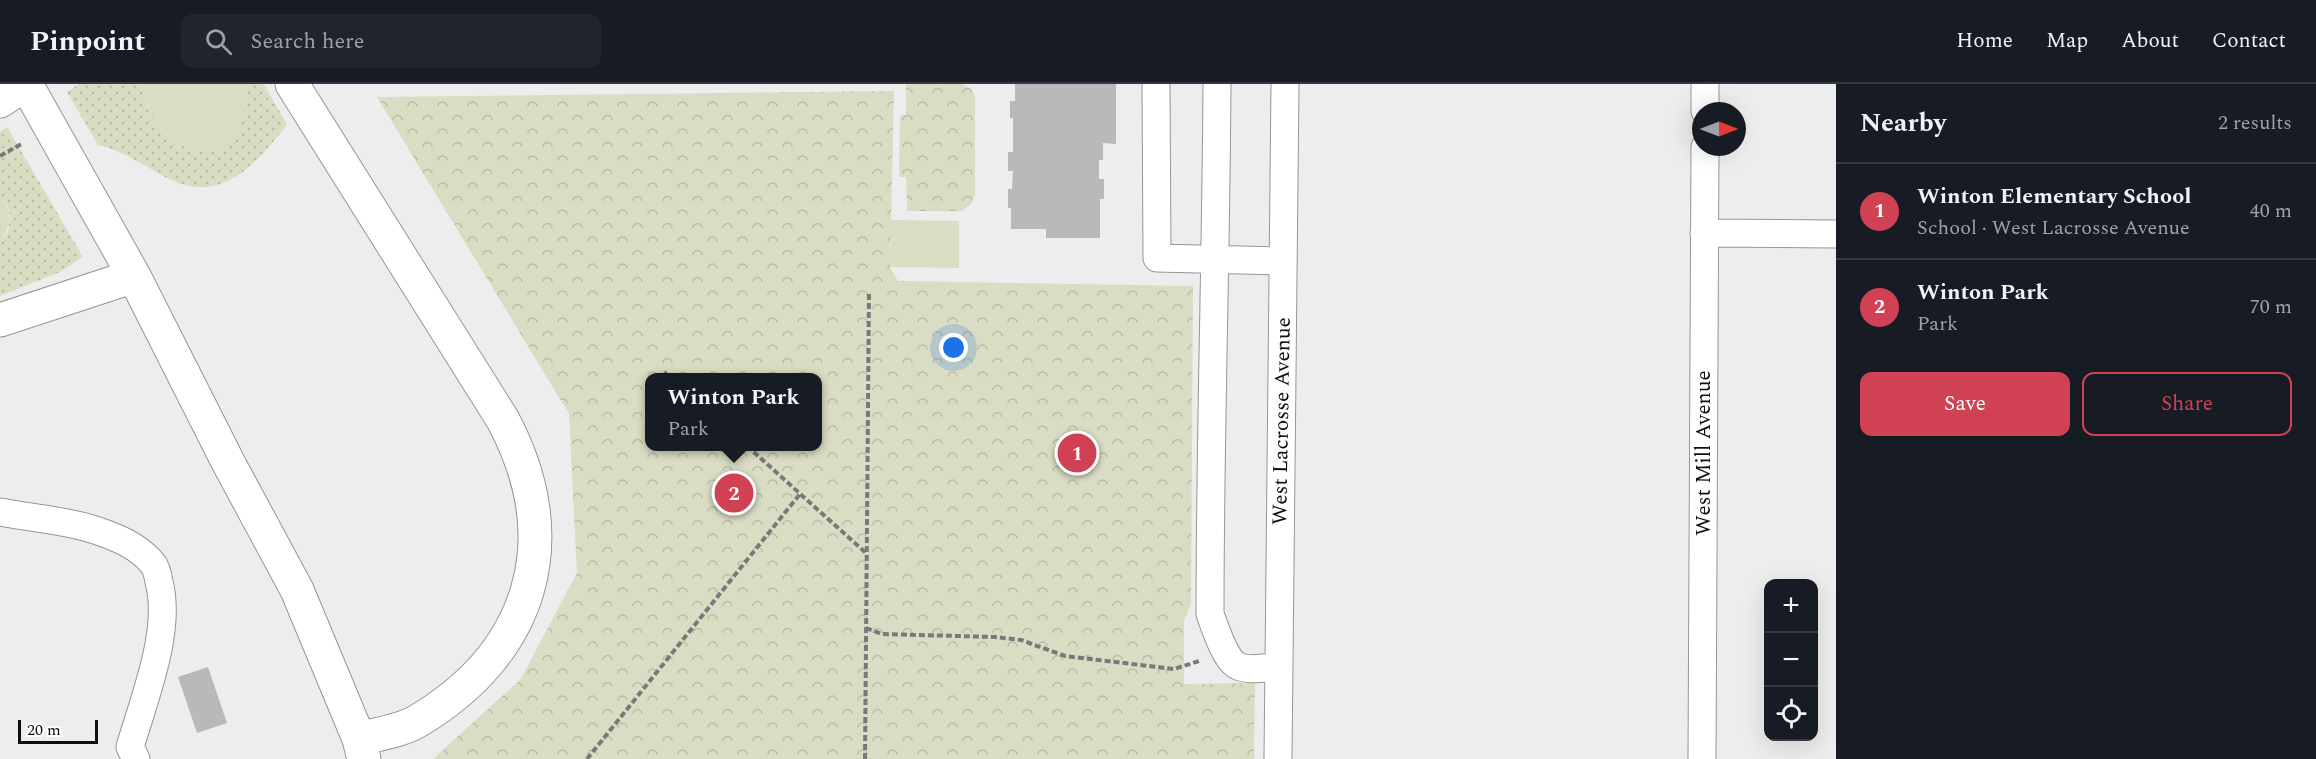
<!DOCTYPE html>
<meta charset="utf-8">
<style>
:root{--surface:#171b24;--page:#20242c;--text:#f1f3f6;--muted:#9ea1a6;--line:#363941;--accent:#d14154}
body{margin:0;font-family:Spectral,serif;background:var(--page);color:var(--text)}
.controls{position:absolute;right:18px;bottom:18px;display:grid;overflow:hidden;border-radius:12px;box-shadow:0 6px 24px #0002}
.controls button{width:54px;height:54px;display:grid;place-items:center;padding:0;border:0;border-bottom:2px solid var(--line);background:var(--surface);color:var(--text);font:30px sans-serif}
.compass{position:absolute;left:1692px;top:18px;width:54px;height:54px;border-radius:50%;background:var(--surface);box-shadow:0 6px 24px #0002;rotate:90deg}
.scale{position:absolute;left:18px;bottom:15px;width:80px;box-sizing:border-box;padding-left:6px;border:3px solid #0f0f0f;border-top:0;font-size:16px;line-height:21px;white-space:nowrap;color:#0f0f0f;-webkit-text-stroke:4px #fff;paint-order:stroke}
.you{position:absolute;left:954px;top:264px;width:21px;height:21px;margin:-15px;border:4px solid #fff;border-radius:50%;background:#1a73e8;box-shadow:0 0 0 9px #1a73e833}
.badge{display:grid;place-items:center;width:39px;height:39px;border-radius:50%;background:var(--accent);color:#fff;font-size:20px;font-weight:700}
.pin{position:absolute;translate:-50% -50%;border:3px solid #fff;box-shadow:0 2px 6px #0006}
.popup{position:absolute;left:645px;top:289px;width:177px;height:78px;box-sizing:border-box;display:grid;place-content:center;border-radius:12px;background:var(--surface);filter:drop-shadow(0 2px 4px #0005);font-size:20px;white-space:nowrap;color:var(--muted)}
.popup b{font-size:22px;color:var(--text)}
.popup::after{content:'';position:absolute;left:50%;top:100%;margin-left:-12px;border:12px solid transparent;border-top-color:var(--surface)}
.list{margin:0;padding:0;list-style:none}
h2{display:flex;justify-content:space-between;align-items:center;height:78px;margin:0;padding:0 24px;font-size:26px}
h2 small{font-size:20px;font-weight:400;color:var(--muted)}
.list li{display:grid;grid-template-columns:39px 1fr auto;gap:18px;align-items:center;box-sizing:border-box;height:96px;padding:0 24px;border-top:2px solid var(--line)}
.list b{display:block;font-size:22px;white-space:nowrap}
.list p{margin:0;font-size:20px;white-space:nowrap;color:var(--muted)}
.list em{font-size:20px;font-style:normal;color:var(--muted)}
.actions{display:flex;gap:12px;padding:18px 24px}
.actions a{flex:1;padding:14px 0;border:2px solid var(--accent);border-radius:12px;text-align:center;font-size:21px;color:var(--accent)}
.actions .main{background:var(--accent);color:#fff}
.icon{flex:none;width:33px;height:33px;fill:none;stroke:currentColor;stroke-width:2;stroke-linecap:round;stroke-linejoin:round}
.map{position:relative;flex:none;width:1836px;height:675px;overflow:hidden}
header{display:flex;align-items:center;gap:36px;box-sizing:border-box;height:84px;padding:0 30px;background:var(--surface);border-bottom:2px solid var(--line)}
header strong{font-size:28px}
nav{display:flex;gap:33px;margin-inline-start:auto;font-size:21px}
.search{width:420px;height:54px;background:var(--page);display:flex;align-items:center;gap:15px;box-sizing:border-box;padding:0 21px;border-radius:12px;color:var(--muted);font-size:22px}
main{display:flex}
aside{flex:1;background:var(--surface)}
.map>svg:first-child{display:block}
</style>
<header>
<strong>Pinpoint</strong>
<div class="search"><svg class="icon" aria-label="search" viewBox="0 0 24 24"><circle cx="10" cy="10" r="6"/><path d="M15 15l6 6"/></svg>Search here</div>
<nav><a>Home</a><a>Map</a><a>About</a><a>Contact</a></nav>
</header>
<main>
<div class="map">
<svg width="1836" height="675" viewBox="0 0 1836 675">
<defs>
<pattern id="forest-crowns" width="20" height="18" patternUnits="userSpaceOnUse" patternTransform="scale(1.5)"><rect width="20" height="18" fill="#daddc3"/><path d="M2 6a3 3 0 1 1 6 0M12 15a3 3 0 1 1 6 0" fill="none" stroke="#babca6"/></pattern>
<pattern id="garden-dots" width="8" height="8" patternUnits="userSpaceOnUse" patternTransform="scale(1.5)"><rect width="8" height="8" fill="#daddc3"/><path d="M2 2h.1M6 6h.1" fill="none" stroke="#babca6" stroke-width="1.8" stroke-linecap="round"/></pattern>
</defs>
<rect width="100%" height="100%" fill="#ededee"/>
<path fill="#daddc3" d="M141,0H249C242,17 247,37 234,53C212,81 173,63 156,39C149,27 145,13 141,0Z
M0,112C13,126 11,144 0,158Z
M891,136L959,137V184L890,183Z"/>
<path fill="url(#forest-crowns)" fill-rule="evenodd" d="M906,0H962L971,5L975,13V111L970,121L962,127H907L906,93H899L900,31H906Z
M894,7L890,183L898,197L1193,202L1191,520L1184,537V600L1255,599L1254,675H433L520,596L577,489L569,330L377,13ZM650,294H818V362H650Z"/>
<path fill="url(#garden-dots)" d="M79,0H141C145,13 149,27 156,39C173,63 212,81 234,53C247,37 242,17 249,0H264L287,41C255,81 220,123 165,93C143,81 123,67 98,61L67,8Z
M7,43L83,173L60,188L0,212V158L8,148L10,132L7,121L0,112V48Z"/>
<path fill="#bab9ba" d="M1015,0H1116V60L1103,59V76H1099V95H1104V115H1100V154H1046V145H1011V124H1008V105H1012L1013,87H1008V68H1013V34H1010V17H1015Z
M208,583L227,639L197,649L178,593Z"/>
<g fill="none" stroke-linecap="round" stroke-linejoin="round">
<defs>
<path id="minor" d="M1156,0L1157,174L1283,177
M1217,0C1216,177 1210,353 1210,530C1215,543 1224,573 1236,581C1247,588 1267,583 1279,583
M1705,27V0
M1704,149L1836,150
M0,428C30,434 66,436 95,446C116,453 139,462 153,480C157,485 158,492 159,498C172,546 144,615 130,663L136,675
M1278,675L1285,0
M1702,675L1705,63"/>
<path id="major" d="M0,17L25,0"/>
<path id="highway" d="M26,0L134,192L228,378L297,506L359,655L364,675
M292,0L503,336C567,456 533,569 416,638C400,647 377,650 359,655
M0,236L134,192"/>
</defs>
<use href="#minor" stroke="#969697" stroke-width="29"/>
<use href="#major" stroke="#969697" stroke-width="35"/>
<use href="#highway" stroke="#969697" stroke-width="35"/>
<path stroke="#797979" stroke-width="4" stroke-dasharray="6 3" stroke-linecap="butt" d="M0,72L23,59
M664,288L670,294
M747,362L866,469
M866,544L882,550L995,553L1021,556L1065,572L1174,585L1199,577
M587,675L800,410
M865,675L869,207"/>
<use href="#minor" stroke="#fff" stroke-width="27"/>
<use href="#major" stroke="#fff" stroke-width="33"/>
<use href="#highway" stroke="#fff" stroke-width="33"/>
</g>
<g text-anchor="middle" stroke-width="6" stroke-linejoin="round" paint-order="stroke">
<g font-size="21" fill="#0f0f0f" stroke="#fff">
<text transform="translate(1281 337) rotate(-89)" y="7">West Lacrosse Avenue</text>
<text transform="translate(1703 369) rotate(-90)" y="7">West Mill Avenue</text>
</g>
</g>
</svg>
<div class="controls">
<button>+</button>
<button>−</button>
<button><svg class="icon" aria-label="locate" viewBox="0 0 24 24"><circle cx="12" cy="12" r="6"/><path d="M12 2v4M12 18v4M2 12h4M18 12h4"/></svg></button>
</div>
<svg class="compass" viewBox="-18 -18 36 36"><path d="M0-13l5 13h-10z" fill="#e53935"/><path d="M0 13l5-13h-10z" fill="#9ea1a6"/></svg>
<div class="scale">20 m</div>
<div class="you"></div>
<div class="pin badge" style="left:1077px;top:369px">1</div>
<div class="pin badge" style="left:734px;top:409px">2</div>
<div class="popup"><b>Winton Park</b>Park</div>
</div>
<aside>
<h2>Nearby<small>2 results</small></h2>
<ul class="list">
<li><span class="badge">1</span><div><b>Winton Elementary School</b><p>School · West Lacrosse Avenue</p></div><em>40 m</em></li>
<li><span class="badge">2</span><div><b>Winton Park</b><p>Park</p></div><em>70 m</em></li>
</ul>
<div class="actions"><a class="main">Save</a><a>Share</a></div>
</aside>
</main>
